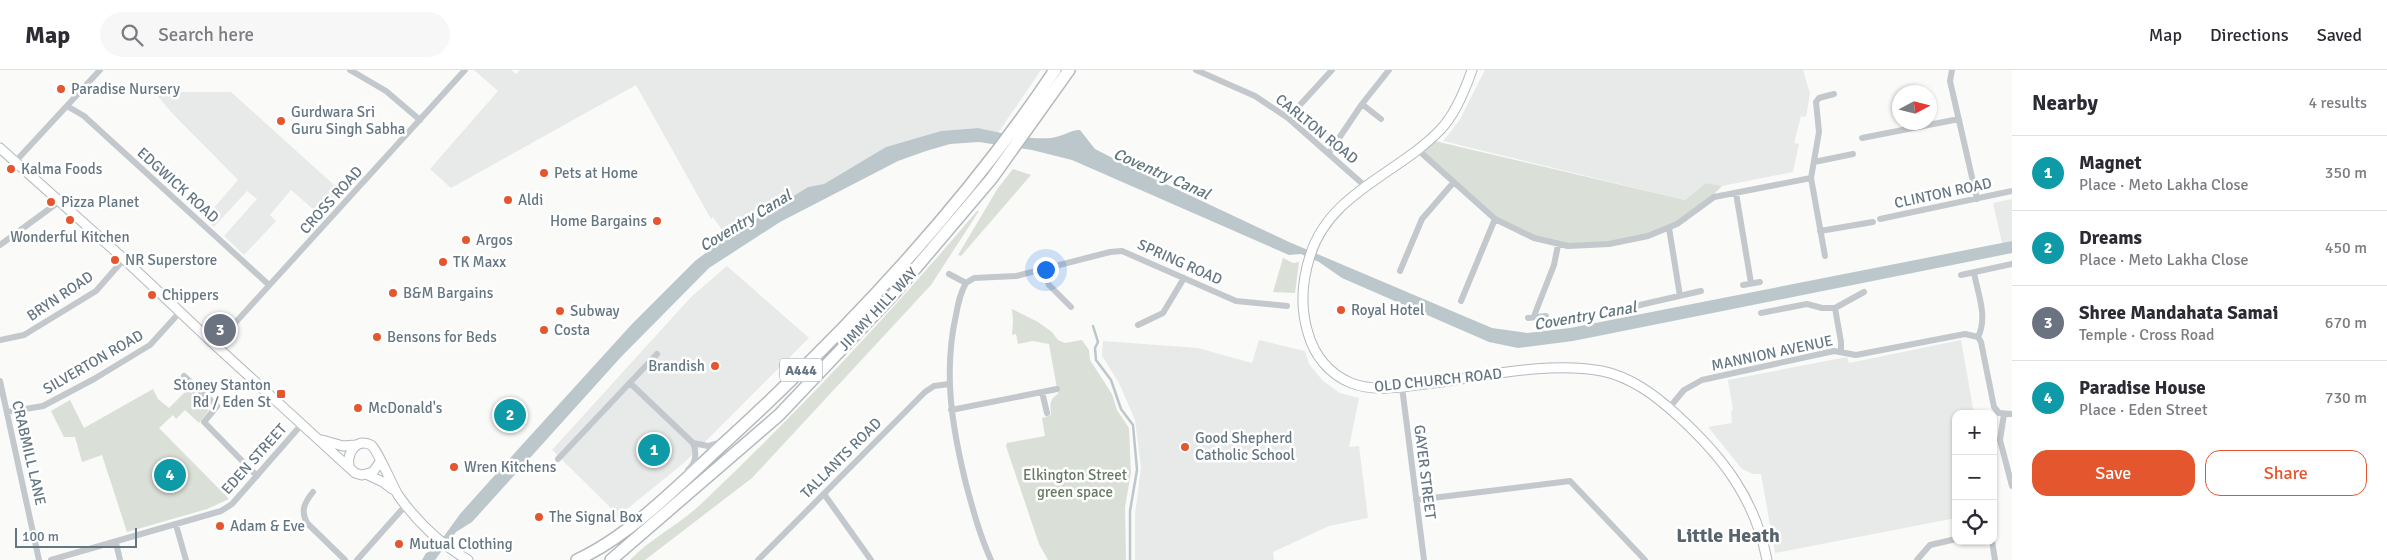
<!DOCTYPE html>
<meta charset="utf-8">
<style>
:root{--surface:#fff;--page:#f7f7f7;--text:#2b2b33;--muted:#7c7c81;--line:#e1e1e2;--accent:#e4572e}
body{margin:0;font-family:Signika,sans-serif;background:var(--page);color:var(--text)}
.controls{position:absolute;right:15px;bottom:15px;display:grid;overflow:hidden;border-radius:10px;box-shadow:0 1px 4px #0004}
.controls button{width:45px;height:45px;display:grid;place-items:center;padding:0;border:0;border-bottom:1px solid var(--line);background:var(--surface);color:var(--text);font:25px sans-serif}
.compass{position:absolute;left:1892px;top:15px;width:45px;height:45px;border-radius:50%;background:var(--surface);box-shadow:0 1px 4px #0004;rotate:83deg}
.scale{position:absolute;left:15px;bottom:12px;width:122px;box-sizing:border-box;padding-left:5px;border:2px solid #657683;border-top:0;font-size:14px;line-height:18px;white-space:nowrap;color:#657683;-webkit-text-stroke:4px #fff;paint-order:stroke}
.you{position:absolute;left:1045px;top:199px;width:18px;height:18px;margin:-12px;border:4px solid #fff;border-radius:50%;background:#1a73e8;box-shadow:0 0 0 8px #1a73e833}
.badge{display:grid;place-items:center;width:32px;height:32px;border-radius:50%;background:var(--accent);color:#fff;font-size:16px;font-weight:700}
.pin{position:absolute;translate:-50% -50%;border:2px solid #fff;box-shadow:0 1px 5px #0006}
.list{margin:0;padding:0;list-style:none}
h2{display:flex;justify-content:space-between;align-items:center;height:65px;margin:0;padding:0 20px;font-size:21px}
h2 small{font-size:16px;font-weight:400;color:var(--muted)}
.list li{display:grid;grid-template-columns:32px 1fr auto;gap:15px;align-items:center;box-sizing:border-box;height:75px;padding:0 20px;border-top:1px solid var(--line)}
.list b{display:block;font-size:19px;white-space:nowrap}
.list p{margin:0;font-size:16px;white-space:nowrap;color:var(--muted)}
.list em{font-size:16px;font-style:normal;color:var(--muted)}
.actions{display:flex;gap:10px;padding:15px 20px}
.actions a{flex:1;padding:11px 0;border:1px solid var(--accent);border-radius:15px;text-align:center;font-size:18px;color:var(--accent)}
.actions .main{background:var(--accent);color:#fff}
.icon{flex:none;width:28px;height:28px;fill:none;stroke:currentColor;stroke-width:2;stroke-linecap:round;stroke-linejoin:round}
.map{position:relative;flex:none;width:2012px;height:490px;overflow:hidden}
header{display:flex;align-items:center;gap:30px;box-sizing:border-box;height:70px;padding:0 25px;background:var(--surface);border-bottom:1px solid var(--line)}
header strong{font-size:24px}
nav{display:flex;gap:28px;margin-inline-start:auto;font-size:18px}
.search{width:350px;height:45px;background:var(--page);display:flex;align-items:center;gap:12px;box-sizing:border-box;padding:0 18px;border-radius:28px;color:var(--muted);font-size:19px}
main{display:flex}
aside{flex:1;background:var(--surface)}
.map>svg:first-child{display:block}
</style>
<header>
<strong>Map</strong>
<div class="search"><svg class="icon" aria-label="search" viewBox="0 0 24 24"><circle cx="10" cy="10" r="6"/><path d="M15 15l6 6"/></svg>Search here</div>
<nav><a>Map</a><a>Directions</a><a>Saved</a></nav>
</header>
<main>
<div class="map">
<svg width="2012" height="490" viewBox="0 0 2012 490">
<rect width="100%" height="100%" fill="#fafaf8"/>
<path fill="#e8e9e9" d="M474,0H511L516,4L520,0H1041L998,63L978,58L941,61L886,77L824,114L808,117L727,167L713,147L711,149L636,15L451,118L430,99L498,21Z
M1485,0H1803L1810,23L1806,47L1801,46L1794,73L1799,74L1793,102L1722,116L1706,113L1685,130L1443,71L1459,51Z
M155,20L164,22H231L343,123L322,147L291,120L270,145L276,151L244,185L224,166L257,129L247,121L214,157L205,148L238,110L172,43L155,23Z
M2012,129V171L2002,173L1993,133Z
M727,196L809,268L685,392L616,448L609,436L552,380L691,227Z
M1259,270L1305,281L1309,294L1323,311L1340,323L1359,328L1349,377L1359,376L1368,448L1329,456L1273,482L1274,490H1135V445L1141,397L1135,350L1119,313L1102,286L1103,271L1198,278L1252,293Z
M1961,270L1974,344H1956V448L1775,483L1761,404H1753L1742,399L1708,357L1732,353L1731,341L1733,340L1728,310L1847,287L1849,293Z"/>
<path fill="#dadfd7" d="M1435,71L1685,130L1706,113L1722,116L1713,125L1674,153L1651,163L1609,172L1567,175L1535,166L1496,147L1421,81Z
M1013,99L1031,105L961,186L958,185L998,118Z
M977,141H979L931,215L752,408L645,490H630C651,468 679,455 701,434C799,341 890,244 977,141Z
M1283,188L1293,193L1299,192L1295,223L1273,222Z
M1012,239L1038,252L1052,262L1058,270L1065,273L1082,270L1089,280L1090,290L1112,324L1117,340L1129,358L1131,403L1125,437L1126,490H1048L1039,474L1006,376L1007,373L1045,366L1042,348L1051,345C1050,336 1049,329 1058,324L1049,274L1033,271L1018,274L1016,264L1012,265L1013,251Z
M153,319L158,329L169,338L186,321L192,319L211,337L199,353L185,340L176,349L173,345L159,358L229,429L207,439L127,462L102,385L82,392L75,367H64L51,341L70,330L84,358Z"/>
<path fill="#bbc7cb" d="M978,58C1002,63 1026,70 1051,68C1062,67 1070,60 1080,60L1095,79L1136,100L1289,172L1492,258L1527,263L1570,258L2012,171V183L1573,271L1518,278L1489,272L1342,208L1319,192L1301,184L1289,185L1072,90L1032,80L979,72L950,74L926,81L898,91L780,152L709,198L621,287L472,452L456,462L435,490H422L426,483L434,480L460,444L521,376L632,254L695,191L727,167L808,117L824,114L886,77L941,61Z"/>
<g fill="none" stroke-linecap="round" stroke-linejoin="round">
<path stroke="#bbc7cb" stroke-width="2.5" d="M1093,256L1098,272L1095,278L1096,290L1111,310L1121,339L1133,355L1137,400L1130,441V490"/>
<defs>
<path id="secondary" d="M1472,0C1465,20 1455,45 1440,60C1398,104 1329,123 1310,186C1302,211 1300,237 1308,263C1314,285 1329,304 1351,313C1377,323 1406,316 1433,313C1487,306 1548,291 1602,301C1631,307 1655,325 1677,345C1722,386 1755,428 1767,490
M0,78L124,189L215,275L355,403L362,405L373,402L380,392
M322,370L343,376L356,375
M349,396C347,384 356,367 371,375C377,379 392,415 398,425C417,452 440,474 468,490
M368,405L383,412L392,419"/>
<path id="trunk" d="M577,490C629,466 677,417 719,378C843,265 962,140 1055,0
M611,490L779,345L892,226L992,108L1069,0"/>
</defs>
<use href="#secondary" stroke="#b3babf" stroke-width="11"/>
<use href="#trunk" stroke="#b4b9bd" stroke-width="14"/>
<path stroke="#c3c8cc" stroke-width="6" d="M350,0L386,21L420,50
M1196,0L1255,26L1288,48L1365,116
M1952,0L1950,11L1977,129
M1362,34L1381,49
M67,36L84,46L269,215
M1288,48L1332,0
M1862,68L1959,49
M1418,80L1495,149L1534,168L1568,176L1609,174L1648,166L1677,154L1714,127L1811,108
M1329,83L1362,34L1389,0
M15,92L100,0
M1814,92L1853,84
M1736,123L1751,213
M1880,149L2012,121
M1669,158L1680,226
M1820,161L1873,152
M0,175L60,131
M1825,186L1811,108L1819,62L1816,32L1819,28L1834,24
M1044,199L1049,215L1071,237
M1400,201L1422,149L1453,113
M1974,203C1978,224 1988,247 1978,267
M949,204L966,213L974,208L1016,206L1110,182L1122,181L1236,231L1287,236
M1961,205L2012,194
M966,213C960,223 958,234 956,245C943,303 952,357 966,414C973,440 980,466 991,490
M1743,215L1760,212
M1461,231L1495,149
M1631,237L1701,221
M1835,238L1841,272V281
M1761,243L1807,234L1822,238H1835L1864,222
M1534,246L1554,195L1558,175
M1528,248L1546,246
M1138,255L1163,243L1184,208
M1978,267L1981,272L1994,337L1999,343L2012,344
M0,270L24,265L96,221L124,189
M215,275L465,0
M184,306L217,336L204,352L257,406
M0,311L39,490
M630,313L693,373L708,376L721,372
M1402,317L1424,490
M1042,322L1047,343
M1669,338L1684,320L1702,310L1834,281L1856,285L1965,264L1978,267
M951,340L1057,319
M7,342L43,336L94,309L150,275L180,242
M2004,344L2000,370L2012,416
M558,389L657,284
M688,400C696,393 697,383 693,373
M313,422C305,432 300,440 307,453L345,490
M824,424L871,490
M1416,430L1570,411L1645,490
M176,455L186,490
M1992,471L1995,490
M116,473L120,490
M51,490L221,441L232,434L302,354
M357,490L406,435
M758,490L925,322L934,316L949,314
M1917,490L1930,475L1956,469"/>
<use href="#secondary" stroke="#fff" stroke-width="9"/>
<use href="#trunk" stroke="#fff" stroke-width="11"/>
</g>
<g fill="#e4572e" stroke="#fff" stroke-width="2">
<circle cx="61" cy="19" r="5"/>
<circle cx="281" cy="51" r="5"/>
<circle cx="11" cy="99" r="5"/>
<circle cx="544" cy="103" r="5"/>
<circle cx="508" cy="130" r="5"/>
<circle cx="51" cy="132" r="5"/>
<circle cx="70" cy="150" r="5"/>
<circle cx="657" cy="151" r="5"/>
<circle cx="466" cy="170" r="5"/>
<circle cx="115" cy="190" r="5"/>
<circle cx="443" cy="192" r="5"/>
<circle cx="393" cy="223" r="5"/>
<circle cx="152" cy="225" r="5"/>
<circle cx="1341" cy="240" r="5"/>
<circle cx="560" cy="241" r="5"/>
<circle cx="544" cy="260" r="5"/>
<circle cx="377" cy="267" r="5"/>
<circle cx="715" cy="296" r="5"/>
<rect x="276" y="319" width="10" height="10" rx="2.5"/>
<circle cx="358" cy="338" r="5"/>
<circle cx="1185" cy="377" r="5"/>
<circle cx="454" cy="397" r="5"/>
<circle cx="539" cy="447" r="5"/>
<circle cx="220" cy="456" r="5"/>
<circle cx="399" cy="474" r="5"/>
</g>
<g text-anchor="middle" stroke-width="5" stroke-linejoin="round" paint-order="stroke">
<rect fill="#fff" stroke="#939fa8" stroke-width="1" x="780" y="288.5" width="42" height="23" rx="4"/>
<g font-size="14" font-weight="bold" fill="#657683">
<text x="801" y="305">A444</text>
</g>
<g font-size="15" fill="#657683" stroke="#fff" text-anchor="start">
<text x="71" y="24">Paradise Nursery</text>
<text x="291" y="47">Gurdwara Sri<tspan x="291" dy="17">Guru Singh Sabha</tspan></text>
<text x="21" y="104">Kalma Foods</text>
<text x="554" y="108">Pets at Home</text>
<text x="518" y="135">Aldi</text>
<text x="61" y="137">Pizza Planet</text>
<text x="647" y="156" text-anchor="end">Home Bargains</text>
<text x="70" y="172" text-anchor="middle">Wonderful Kitchen</text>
<text x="476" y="175">Argos</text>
<text x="125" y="195">NR Superstore</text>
<text x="453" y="197">TK Maxx</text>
<text x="403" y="228">B&amp;M Bargains</text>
<text x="162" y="230">Chippers</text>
<text x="1351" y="245">Royal Hotel</text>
<text x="570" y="246">Subway</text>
<text x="554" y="265">Costa</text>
<text x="387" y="272">Bensons for Beds</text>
<text x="705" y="301" text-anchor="end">Brandish</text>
<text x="271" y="320" text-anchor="end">Stoney Stanton<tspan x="271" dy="17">Rd / Eden St</tspan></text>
<text x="368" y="343">McDonald's</text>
<text x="1195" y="373">Good Shepherd<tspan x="1195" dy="17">Catholic School</tspan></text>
<text x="464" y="402">Wren Kitchens</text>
<text x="549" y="452">The Signal Box</text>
<text x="230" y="461">Adam &amp; Eve</text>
<text x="409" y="479">Mutual Clothing</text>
</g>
<g font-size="15" fill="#657683" stroke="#fff">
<text transform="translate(1317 59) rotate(39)" y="5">CARLTON ROAD</text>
<text transform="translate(178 115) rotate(42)" y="5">EDGWICK ROAD</text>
<text transform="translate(1943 123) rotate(-12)" y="5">CLINTON ROAD</text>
<text transform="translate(331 130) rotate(-48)" y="5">CROSS ROAD</text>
<text transform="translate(1180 192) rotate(24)" y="5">SPRING ROAD</text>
<text transform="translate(60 226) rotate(-34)" y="5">BRYN ROAD</text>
<text transform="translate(878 239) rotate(-47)" y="5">JIMMY HILL WAY</text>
<text transform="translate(1772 283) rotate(-12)" y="5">MANNION AVENUE</text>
<text transform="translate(93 292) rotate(-30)" y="5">SILVERTON ROAD</text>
<text transform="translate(1438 310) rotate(-6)" y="5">OLD CHURCH ROAD</text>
<text transform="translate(29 383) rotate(77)" y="5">CRABMILL LANE</text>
<text transform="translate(841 388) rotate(-45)" y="5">TALLANTS ROAD</text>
<text transform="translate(254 389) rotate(-48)" y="5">EDEN STREET</text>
<text transform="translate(1425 402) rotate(83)" y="5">GAYER STREET</text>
</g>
<g font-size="15" fill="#687a64" stroke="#fff">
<text x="1075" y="410">Elkington Street<tspan x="1075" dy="17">green space</tspan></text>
</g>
<g font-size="16" font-style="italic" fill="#60757c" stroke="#fff">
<text transform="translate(1162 103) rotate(24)" y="6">Coventry Canal</text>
<text transform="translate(745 150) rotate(-31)" y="6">Coventry Canal</text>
<text transform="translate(1585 245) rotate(-10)" y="6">Coventry Canal</text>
</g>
<g font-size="20" font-weight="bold" fill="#57646e" stroke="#fff">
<text x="1728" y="472">Little Heath</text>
</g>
</g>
</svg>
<div class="controls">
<button>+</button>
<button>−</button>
<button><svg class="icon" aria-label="locate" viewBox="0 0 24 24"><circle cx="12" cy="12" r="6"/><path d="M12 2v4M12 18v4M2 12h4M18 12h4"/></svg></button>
</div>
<svg class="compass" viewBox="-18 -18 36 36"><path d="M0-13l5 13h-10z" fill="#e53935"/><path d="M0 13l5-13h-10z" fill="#7c7c81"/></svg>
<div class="scale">100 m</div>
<div class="you"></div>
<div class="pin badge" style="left:654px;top:380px;background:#0f9aa8">1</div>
<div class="pin badge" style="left:510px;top:345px;background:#0f9aa8">2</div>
<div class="pin badge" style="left:220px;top:260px;background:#6b7280">3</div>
<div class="pin badge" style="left:170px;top:405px;background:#0f9aa8">4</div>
</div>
<aside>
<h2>Nearby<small>4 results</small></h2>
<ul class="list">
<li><span class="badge" style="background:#0f9aa8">1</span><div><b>Magnet</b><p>Place · Meto Lakha Close</p></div><em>350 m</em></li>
<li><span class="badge" style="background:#0f9aa8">2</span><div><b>Dreams</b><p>Place · Meto Lakha Close</p></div><em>450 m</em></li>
<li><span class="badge" style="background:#6b7280">3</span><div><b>Shree Mandahata Samai</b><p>Temple · Cross Road</p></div><em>670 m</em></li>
<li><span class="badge" style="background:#0f9aa8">4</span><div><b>Paradise House</b><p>Place · Eden Street</p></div><em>730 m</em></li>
</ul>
<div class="actions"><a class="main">Save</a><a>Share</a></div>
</aside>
</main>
